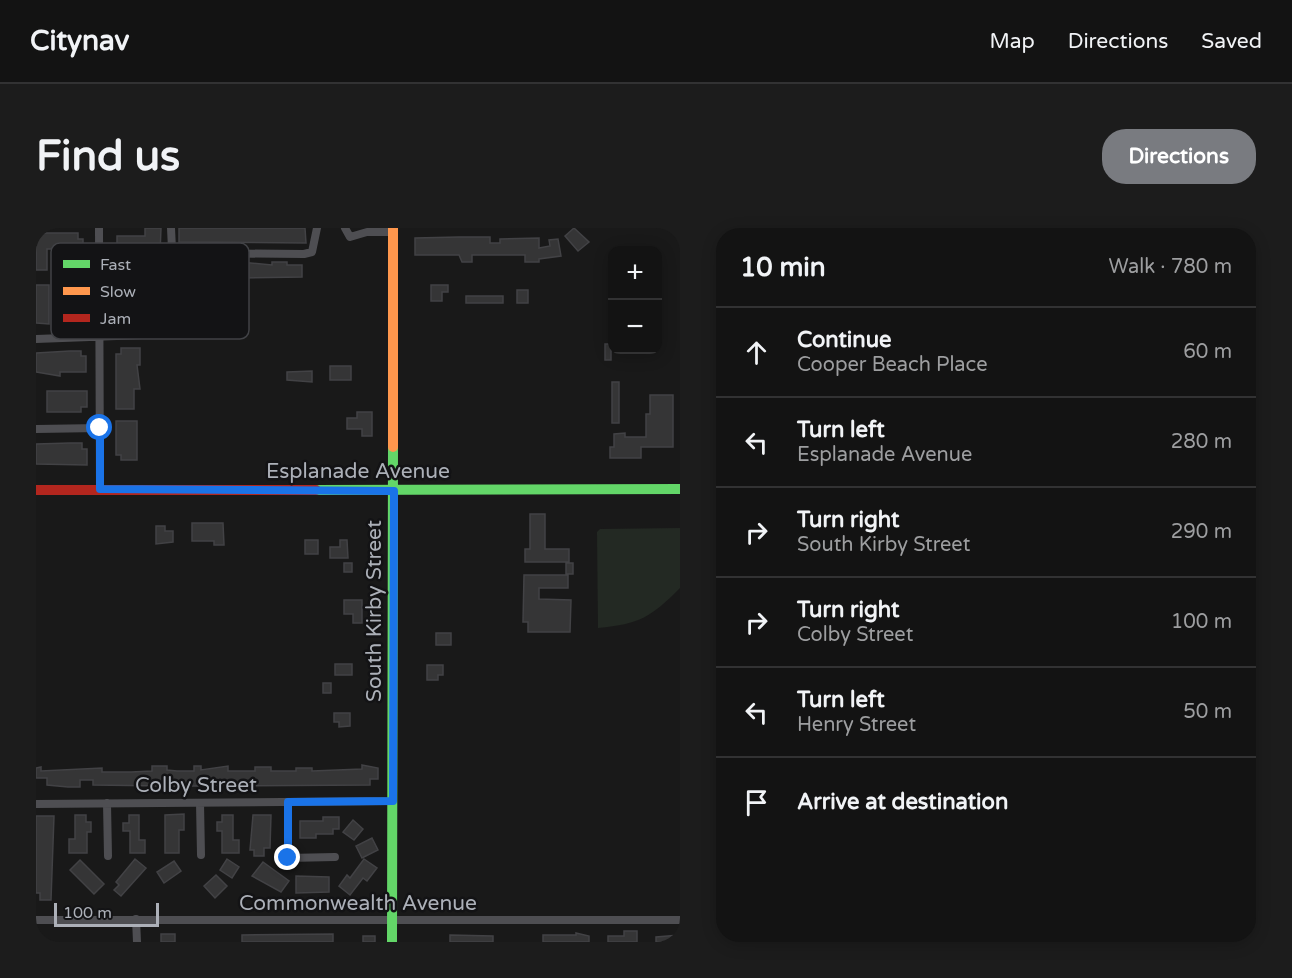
<!DOCTYPE html>
<meta charset="utf-8">
<style>
:root{--surface:#131313;--page:#1c1c1c;--text:#f1f3f6;--muted:#9d9ea0;--line:#323233;--accent:#797b80}
body{margin:0;font-family:"Varela Round",sans-serif;background:var(--page);color:var(--text)}
.controls{position:absolute;right:18px;top:18px;display:grid;overflow:hidden;border-radius:12px;box-shadow:0 3px 15px #0003}
.controls button{width:54px;height:54px;display:grid;place-items:center;padding:0;border:0;border-bottom:2px solid var(--line);background:var(--surface);color:var(--text);font:30px sans-serif}
.scale{position:absolute;left:18px;bottom:15px;width:105px;box-sizing:border-box;padding-left:6px;border:3px solid #acb0b8;border-top:0;font-size:16px;line-height:21px;white-space:nowrap;color:#acb0b8;-webkit-text-stroke:4px #131315;paint-order:stroke}
.stop{position:absolute;width:18px;height:18px;margin:-14px;border:4px solid #1a73e8;border-radius:50%;background:#fff}
.stop.end{background:#1a73e8;border-color:#fff;box-shadow:0 2px 6px #0008}
.list{margin:0;padding:0;list-style:none}
h2{display:flex;justify-content:space-between;align-items:center;height:78px;margin:0;padding:0 24px;font-size:26px}
h2 small{font-size:20px;font-weight:400;color:var(--muted)}
.list li{display:grid;grid-template-columns:39px 1fr auto;gap:18px;align-items:center;box-sizing:border-box;height:90px;padding:0 24px;border-top:2px solid var(--line)}
.list b{display:block;font-size:22px;white-space:nowrap}
.list p{margin:0;font-size:20px;white-space:nowrap;color:var(--muted)}
.list em{font-size:20px;font-style:normal;color:var(--muted)}
.icon{flex:none;width:33px;height:33px;fill:none;stroke:currentColor;stroke-width:2;stroke-linecap:round;stroke-linejoin:round}
.map{position:relative;flex:none;width:644px;height:714px;overflow:hidden;border-radius:24px}
header{display:flex;align-items:center;gap:36px;box-sizing:border-box;height:84px;padding:0 30px;background:var(--surface);border-bottom:2px solid var(--line)}
header strong{font-size:28px}
nav{display:flex;gap:33px;margin-inline-start:auto;font-size:21px}
.intro{display:flex;align-items:center;justify-content:space-between;box-sizing:border-box;height:144px;padding:0 36px}
h1{margin:0;font-size:42px}
.button{padding:15px 27px;border-radius:24px;background:var(--accent);color:#fff;font-size:21px;font-weight:700}
main{display:flex;gap:36px;padding:0 36px}
aside{flex:1;background:var(--surface);border-radius:24px;box-shadow:0 3px 15px #0003}
.map>svg:first-child{display:block}
</style>
<header>
<strong>Citynav</strong>
<nav><a>Map</a><a>Directions</a><a>Saved</a></nav>
</header>
<div class="intro"><h1>Find us</h1><a class="button">Directions</a></div>
<main>
<div class="map">
<svg width="644" height="714" viewBox="0 0 644 714">
<rect width="100%" height="100%" fill="#191919"/>
<path fill="#232923" d="M644,300V360C615,389 604,396 562,400L561,304L564,301Z"/>
<path fill="#353536" stroke="#424245" stroke-width="1.5" d="M109,0H125L124,26H109V21H81V8H109Z
M143,0H269L270,15L143,14Z
M538,0L553,14L542,23L529,8Z
M0,5H42V11H47V21H11V42H0Z
M423,9H454V15H464V11L503,10V20L514,18L513,12L522,11L525,28L503,31V34H489V27H436V34H426L423,27H379V10Z
M128,27L133,34H154V37H204V34L236,37V34H251V37H266V49L139,51L140,36L125,46L117,35Z
M0,57H13V96L0,95Z
M395,57H412V64H406V73H395Z
M481,62H492V75H481Z
M430,68H467V75H430Z
M569,116H575V132H569Z
M85,120H104V137H101L104,161H98V181H80V126H85Z
M34,123H45V128H50V144H24V148L0,144V125Z
M294,138H315V152H294Z
M276,143V154L251,152V144Z
M576,154H583V195H576Z
M11,163H51V179H45V184H11Z
M614,167H637V219H605V230H574V219H578V206L589,205V209H610V186H614Z
M321,184H336V208H326V201H311V190H321Z
M80,193H101V232H85V227H80Z
M34,215H46V221H51V237L0,236V216Z
M494,286H509V321H533V334H489V321H494Z
M156,295H187L188,317H178V313H156Z
M120,298H129V303H137V314L120,316Z
M269,312H282V326H269Z
M304,312H311L312,330H294V319H304Z
M308,335H316V344H308Z
M530,335H537V346H530Z
M488,347H532V360H503V371L535,372L534,404H492V394H487Z
M308,372H326V395H317V386H308Z
M400,405H415V417H400Z
M299,436H316V447H299Z
M391,437H407V447H402V452H391Z
M287,455H295V465H287Z
M298,485H314V498L303,499V494H298Z
M326,537L342,540V551H334V557L200,558L179,557V552H165V558H131L57,557V552H44V559H32L11,557V550H0V540L5,539V543L66,540V544H95L116,543V538H131V542L141,543H158V538H165V542L192,538V543H219V539H235V543H260V540H276V543L326,541Z
M148,586V602H143V625H129V587Z
M39,587H50V594H55V604H51V625H33V611H39Z
M93,587H103V612H109V625H94V603H87V595H93Z
M186,587H197V612H203V625H186V603H181V594H186Z
M217,587H235L234,620H228V628H218V622H214Z
M0,588H18L15,672H4V665H0Z
M287,589H303V601H297V606H280V610H264V593H287Z
M317,592L327,601L318,612L307,604Z
M336,610L342,622L326,630L320,618Z
M99,631L110,640L85,668L78,662L83,657L80,654Z
M191,631L203,639L196,650L184,642Z
M328,631L341,640L331,653L327,650L314,667L303,658L311,647L314,650Z
M44,632L68,656L58,666L34,642Z
M138,633L145,643L128,655L121,644Z
M227,634L253,653L245,664L216,648Z
M180,647L191,658L179,670L168,658Z
M260,648L293,649V664L260,665Z
M588,703H601V714H572V708H588Z
M540,705L553,708V714H507V707H540Z
M125,706H139V714H125Z
M297,706V714H206V707Z
M414,707L457,708V714H414Z
M644,707V714H620V709Z
M327,708H339V714H327Z"/>
<g fill="none" stroke-linecap="round" stroke-linejoin="round">
<path stroke="#4e4e52" stroke-width="8" d="M63,0L64,261
M135,0L136,21L139,25L268,26L276,24L281,0
M309,0L314,9L331,4H357
M0,111L107,107
M0,201L64,200
M252,574V630L299,629
M71,575L72,628
M164,575L165,627
M0,576L357,573
M100,691L101,714
M0,692H644"/>
<path stroke="#63d668" stroke-width="10" d="M280,262L644,261
M356,714L357,219"/>
<path stroke="#ff974d" stroke-width="10" d="M357,219V0"/>
<path stroke="#b3261e" stroke-width="10" d="M0,262H280"/>
</g>
<g fill="none" stroke-linecap="round" stroke-linejoin="round">
<path stroke="#1a73e8" stroke-width="8" d="M64,200V261L358,263L357,573L252,574V630"/>
</g>
<g text-anchor="middle" stroke-width="5" stroke-linejoin="round" paint-order="stroke">
<g font-size="21" fill="#acb0b8" stroke="#131315">
<text x="322" y="250">Esplanade Avenue</text>
<text transform="translate(338 383) rotate(-90)" y="7">South Kirby Street</text>
<text x="160" y="564">Colby Street</text>
<text x="322" y="682">Commonwealth Avenue</text>
</g>
</g>
<rect x="15" y="15" width="198" height="96" rx="9" fill="#131315" stroke="#414246" stroke-width="1.5"/>
<rect x="27" y="32" width="27" height="8" fill="#63d668"/>
<rect x="27" y="59" width="27" height="8" fill="#ff974d"/>
<rect x="27" y="86" width="27" height="8" fill="#b3261e"/>
<g font-size="16" fill="#acb0b8">
<text x="64" y="42">Fast</text>
<text x="64" y="69">Slow</text>
<text x="64" y="96">Jam</text>
</g>
</svg>
<div class="controls">
<button>+</button>
<button>−</button>
</div>
<div class="scale">100 m</div>
<div class="stop" style="left:64px;top:200px"></div>
<div class="stop end" style="left:252px;top:630px"></div>
</div>
<aside>
<h2>10 min<small>Walk · 780 m</small></h2>
<ul class="list">
<li><svg class="icon" aria-label="ahead" viewBox="0 0 24 24"><path d="M12 20V5M6 11l6-6 6 6"/></svg><div><b>Continue</b><p>Cooper Beach Place</p></div><em>60 m</em></li>
<li><svg class="icon" aria-label="left" viewBox="0 0 24 24"><path d="M17 20v-9H6M10 6l-5 5 5 5"/></svg><div><b>Turn left</b><p>Esplanade Avenue</p></div><em>280 m</em></li>
<li><svg class="icon" aria-label="right" viewBox="0 0 24 24"><path d="M7 20v-9h11M14 6l5 5-5 5"/></svg><div><b>Turn right</b><p>South Kirby Street</p></div><em>290 m</em></li>
<li><svg class="icon" aria-label="right" viewBox="0 0 24 24"><path d="M7 20v-9h11M14 6l5 5-5 5"/></svg><div><b>Turn right</b><p>Colby Street</p></div><em>100 m</em></li>
<li><svg class="icon" aria-label="left" viewBox="0 0 24 24"><path d="M17 20v-9H6M10 6l-5 5 5 5"/></svg><div><b>Turn left</b><p>Henry Street</p></div><em>50 m</em></li>
<li><svg class="icon" aria-label="arrive" viewBox="0 0 24 24"><path d="M6 21V4h12l-3 4 3 4H6"/></svg><div><b>Arrive at destination</b></div></li>
</ul>
</aside>
</main>
